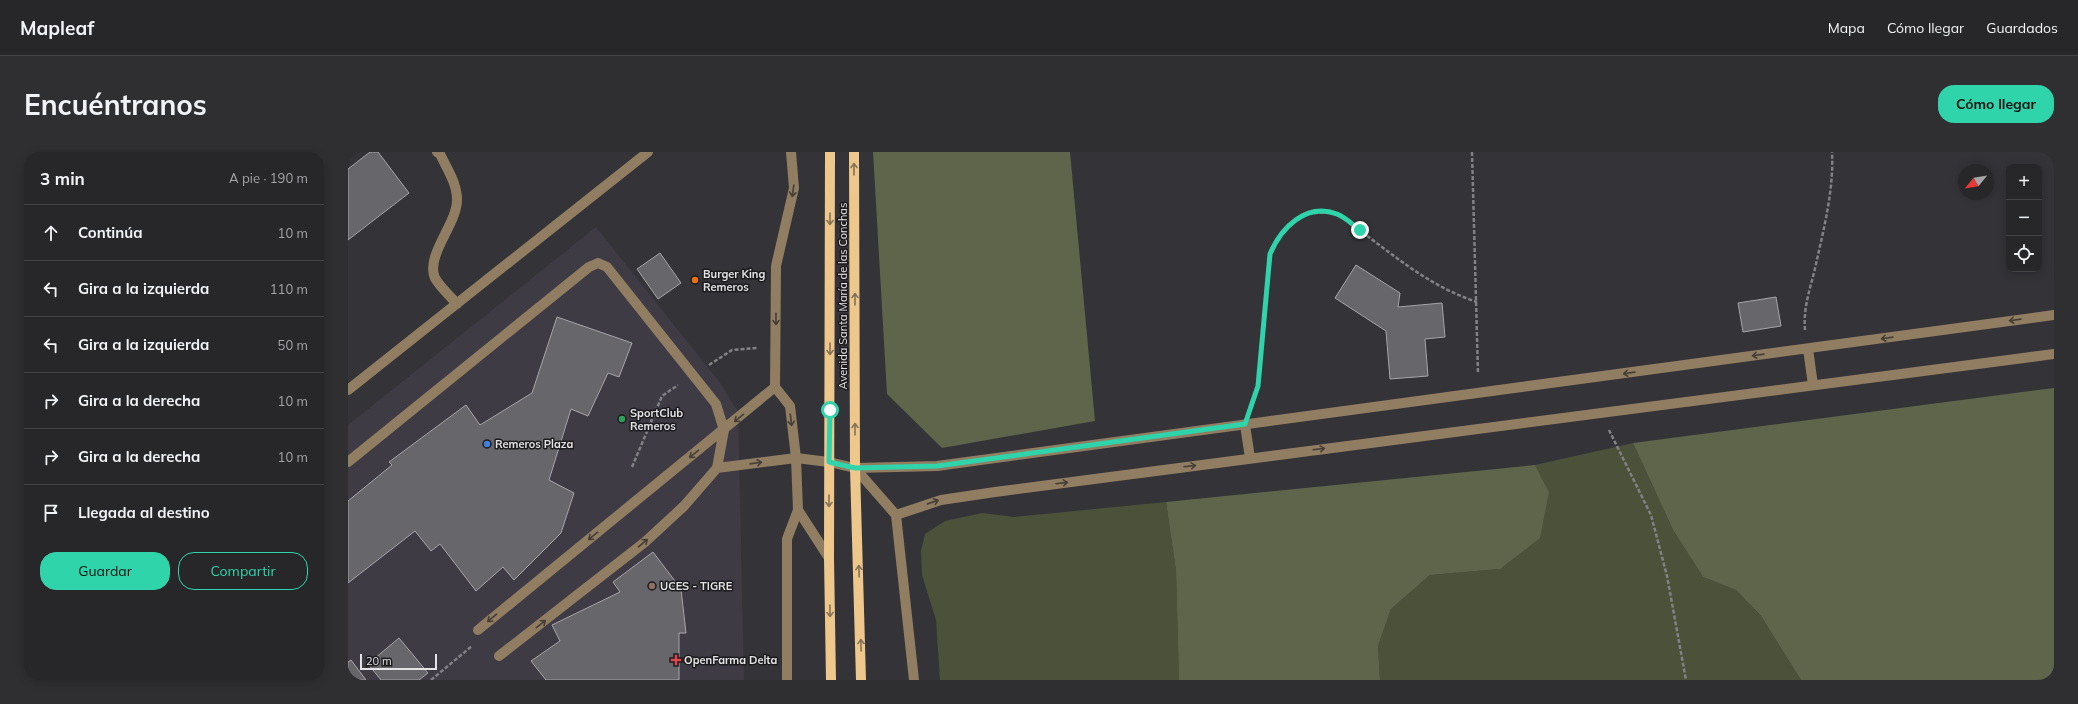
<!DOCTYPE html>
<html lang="es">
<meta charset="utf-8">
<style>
:root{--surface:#272629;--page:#2f2e31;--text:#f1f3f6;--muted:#a4a5a8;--line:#434346;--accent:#30d4aa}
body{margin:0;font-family:Mulish,sans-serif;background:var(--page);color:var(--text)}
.controls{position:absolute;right:12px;top:12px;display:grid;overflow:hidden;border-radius:8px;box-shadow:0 2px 10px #0003}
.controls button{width:36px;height:36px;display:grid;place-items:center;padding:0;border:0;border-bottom:1px solid var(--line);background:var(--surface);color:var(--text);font:20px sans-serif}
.compass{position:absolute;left:1610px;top:12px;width:36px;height:36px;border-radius:50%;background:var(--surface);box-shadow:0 2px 10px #0003;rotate:240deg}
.scale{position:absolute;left:12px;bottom:10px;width:77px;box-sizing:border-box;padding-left:4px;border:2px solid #e3e2e5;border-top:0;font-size:11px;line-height:14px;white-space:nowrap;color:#e3e2e5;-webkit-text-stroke:3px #1c1b1d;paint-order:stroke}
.stop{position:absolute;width:12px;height:12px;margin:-9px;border:3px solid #30d4aa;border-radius:50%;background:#fff}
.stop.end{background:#30d4aa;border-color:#fff;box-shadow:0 1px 4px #0008}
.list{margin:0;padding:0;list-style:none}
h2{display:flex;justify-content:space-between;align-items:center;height:52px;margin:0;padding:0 16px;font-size:17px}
h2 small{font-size:13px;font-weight:400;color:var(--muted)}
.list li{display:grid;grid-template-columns:26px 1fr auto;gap:12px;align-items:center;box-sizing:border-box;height:56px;padding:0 16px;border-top:1px solid var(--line)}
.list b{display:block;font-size:15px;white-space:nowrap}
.list em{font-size:13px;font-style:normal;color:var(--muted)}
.actions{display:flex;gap:8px;padding:12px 16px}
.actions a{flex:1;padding:9px 0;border:1px solid var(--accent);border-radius:16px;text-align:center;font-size:14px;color:var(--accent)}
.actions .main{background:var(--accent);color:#111}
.icon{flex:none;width:22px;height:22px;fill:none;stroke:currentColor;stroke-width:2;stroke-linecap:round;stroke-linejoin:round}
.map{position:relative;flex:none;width:1706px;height:528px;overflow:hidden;border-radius:16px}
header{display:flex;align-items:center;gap:24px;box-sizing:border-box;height:56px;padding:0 20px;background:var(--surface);border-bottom:1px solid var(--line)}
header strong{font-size:19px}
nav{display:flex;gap:22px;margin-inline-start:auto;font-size:14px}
.intro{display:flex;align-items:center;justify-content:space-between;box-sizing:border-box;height:96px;padding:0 24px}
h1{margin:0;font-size:28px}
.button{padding:10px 18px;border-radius:16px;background:var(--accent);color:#111;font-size:14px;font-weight:700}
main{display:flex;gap:24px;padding:0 24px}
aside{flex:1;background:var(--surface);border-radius:16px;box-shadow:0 2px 10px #0003}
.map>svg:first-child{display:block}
</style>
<header>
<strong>Mapleaf</strong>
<nav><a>Mapa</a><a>Cómo llegar</a><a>Guardados</a></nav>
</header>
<div class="intro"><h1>Encuéntranos</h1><a class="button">Cómo llegar</a></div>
<main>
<aside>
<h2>3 min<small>A pie · 190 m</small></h2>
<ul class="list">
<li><svg class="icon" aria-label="ahead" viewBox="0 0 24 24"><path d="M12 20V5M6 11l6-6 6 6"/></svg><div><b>Continúa</b></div><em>10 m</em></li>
<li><svg class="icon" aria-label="left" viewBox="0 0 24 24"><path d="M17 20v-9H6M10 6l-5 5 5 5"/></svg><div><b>Gira a la izquierda</b></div><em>110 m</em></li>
<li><svg class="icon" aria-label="left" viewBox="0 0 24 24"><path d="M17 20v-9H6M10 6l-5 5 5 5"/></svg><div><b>Gira a la izquierda</b></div><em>50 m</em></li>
<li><svg class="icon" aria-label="right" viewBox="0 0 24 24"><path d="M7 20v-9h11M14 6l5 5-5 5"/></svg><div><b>Gira a la derecha</b></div><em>10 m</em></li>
<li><svg class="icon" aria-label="right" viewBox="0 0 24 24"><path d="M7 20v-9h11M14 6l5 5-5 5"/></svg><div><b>Gira a la derecha</b></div><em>10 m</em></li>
<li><svg class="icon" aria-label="arrive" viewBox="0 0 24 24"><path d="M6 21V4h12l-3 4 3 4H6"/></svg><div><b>Llegada al destino</b></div></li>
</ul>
<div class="actions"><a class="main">Guardar</a><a>Compartir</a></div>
</aside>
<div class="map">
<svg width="1706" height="528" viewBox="0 0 1706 528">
<rect width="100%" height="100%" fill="#343337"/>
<path fill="#3e3b45" d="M248,75L373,232L390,260L396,528H0V273Z"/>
<path fill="#4c523a" d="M1285,291L1325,378L1355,425L1388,438L1413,464L1453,528H1032L1030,494L1043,457L1082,423L1152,417L1201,340L1187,313Z
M818,350L828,419L831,528H592L588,468L574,423L573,399L577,382L597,369L634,361L666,365Z"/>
<path fill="#5e654a" d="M525,0H722L747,269L594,296L539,242Z
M1706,236V528H1453L1413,464L1388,438L1355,425L1325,378L1285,291Z
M1187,313L1201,340L1192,386L1152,417L1082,423L1043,457L1030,494L1032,528H831L828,419L818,350Z"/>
<path fill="#67666a" stroke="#a6a5aa" d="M22,0H30L61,41L0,88V17Z
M312,101L333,131L310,147L289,117Z
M1008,113L1052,141L1050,155L1094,151L1097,185L1077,187L1080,224L1042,227L1038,179L987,146Z
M1428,145L1433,174L1395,180L1390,151Z
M209,165L284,191L271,225L260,221L240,264L223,257L201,328L226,341L213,381L166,428L155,415L128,439L92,392L83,399L67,379L0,431V349L44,313L41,310L118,253L132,273L184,241Z
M305,400L333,437L338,481H331V528H198L183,509L212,489L204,473L272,440L265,430Z
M51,486L80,521L71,528H33L20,512Z
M3,508L18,528H0V510Z"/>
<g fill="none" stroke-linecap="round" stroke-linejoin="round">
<path stroke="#828185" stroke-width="2.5" stroke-dasharray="4 2" stroke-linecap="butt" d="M1124,0L1130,222
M1457,178C1455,154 1463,135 1468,112C1476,76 1486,37 1484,0
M361,213L384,198L409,196
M903,253L910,234L922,102C935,70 954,56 989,62C1036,94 1074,132 1129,150
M1261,278L1303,363L1319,424L1338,528
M284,315L314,244L330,233
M83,528L124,494"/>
<path stroke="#917e62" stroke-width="10" d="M89,0L92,2C99,17 109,31 109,48C109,72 77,104 87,126C92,135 102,144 109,152
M1460,197L1465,233
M0,238L300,0
M897,273L902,306
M0,310L241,115L250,111L259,115L368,252L376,278L369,316L336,354L297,390L151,504
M369,316L448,306L481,310L507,316L589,314L1706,163
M507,316L548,363L566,528
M450,358L481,406
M548,363L593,348L647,340L1706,202
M130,478L427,235
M439,528V387L450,358L448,306L442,254L427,235L428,114L446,36L443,0"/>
<path stroke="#eec78d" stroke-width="10" d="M482,0L481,406L483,528
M506,0L507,316L513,528"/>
</g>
<defs><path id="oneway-shaft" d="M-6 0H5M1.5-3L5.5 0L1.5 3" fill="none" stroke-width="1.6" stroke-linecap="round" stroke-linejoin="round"/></defs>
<g stroke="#857155">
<use href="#oneway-shaft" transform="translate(506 17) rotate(-90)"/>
<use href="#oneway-shaft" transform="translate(482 67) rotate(90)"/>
<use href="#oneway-shaft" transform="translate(507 147) rotate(-90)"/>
<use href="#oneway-shaft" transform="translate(482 197) rotate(90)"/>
<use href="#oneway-shaft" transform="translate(507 277) rotate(-90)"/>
<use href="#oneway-shaft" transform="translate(481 349) rotate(90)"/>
<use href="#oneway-shaft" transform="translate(511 419) rotate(-92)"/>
<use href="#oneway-shaft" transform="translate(482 459) rotate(89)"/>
<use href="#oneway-shaft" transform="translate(513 493) rotate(-91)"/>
</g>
<g stroke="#453e35">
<use href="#oneway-shaft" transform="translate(445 39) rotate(98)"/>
<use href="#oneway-shaft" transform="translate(428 167) rotate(90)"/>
<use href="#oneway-shaft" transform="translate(1667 168) rotate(172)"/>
<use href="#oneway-shaft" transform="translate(1539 186) rotate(172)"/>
<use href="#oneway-shaft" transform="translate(1410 203) rotate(172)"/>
<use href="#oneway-shaft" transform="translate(1281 221) rotate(172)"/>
<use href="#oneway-shaft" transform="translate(391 266) rotate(141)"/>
<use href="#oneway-shaft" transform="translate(443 268) rotate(83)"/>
<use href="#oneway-shaft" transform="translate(971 297) rotate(-7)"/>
<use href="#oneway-shaft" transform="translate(346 302) rotate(141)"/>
<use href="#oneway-shaft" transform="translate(408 311) rotate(-8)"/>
<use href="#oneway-shaft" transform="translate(842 314) rotate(-7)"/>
<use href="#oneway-shaft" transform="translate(714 331) rotate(-7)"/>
<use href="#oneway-shaft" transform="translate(585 350) rotate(-19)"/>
<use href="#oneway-shaft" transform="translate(245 384) rotate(141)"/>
<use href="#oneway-shaft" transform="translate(295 391) rotate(-40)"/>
<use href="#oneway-shaft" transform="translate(144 466) rotate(140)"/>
<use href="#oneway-shaft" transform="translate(193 472) rotate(-38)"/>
</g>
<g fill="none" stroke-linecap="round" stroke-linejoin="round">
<path stroke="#30d4aa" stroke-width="5" d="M482,258L481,310L507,316L589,314L897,272L910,234L922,102C933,76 958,50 989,62C997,65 1005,73 1012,78"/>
</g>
<circle fill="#e8710a" stroke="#1c1b1d" stroke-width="1.5" cx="347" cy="128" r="4"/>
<circle fill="#2e9e5b" stroke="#1c1b1d" stroke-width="1.5" cx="274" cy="267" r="4"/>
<circle fill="#3f7fe0" stroke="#1c1b1d" stroke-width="1.5" cx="139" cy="292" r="4"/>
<circle fill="#8d6e63" stroke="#1c1b1d" stroke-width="1.5" cx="304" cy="434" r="4"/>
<path fill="#e0444e" stroke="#1c1b1d" stroke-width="1.5" d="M326 502h4v4h4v4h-4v4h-4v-4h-4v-4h4z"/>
<g text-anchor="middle" stroke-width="3" stroke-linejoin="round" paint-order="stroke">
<g font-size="11" font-weight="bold" fill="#e3e2e5" stroke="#1c1b1d" text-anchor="start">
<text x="355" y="126">Burger King<tspan x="355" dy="13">Remeros</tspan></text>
<text x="282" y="265">SportClub<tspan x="282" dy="13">Remeros</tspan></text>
<text x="147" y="296">Remeros Plaza</text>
<text x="312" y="438">UCES - TIGRE</text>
<text x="336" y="512">OpenFarma Delta</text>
</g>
<g font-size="11" fill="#e3e2e5" stroke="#1c1b1d">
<text transform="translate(495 144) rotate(-90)" y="4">Avenida Santa María de las Conchas</text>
</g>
</g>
</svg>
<div class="controls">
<button>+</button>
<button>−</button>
<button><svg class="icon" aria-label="locate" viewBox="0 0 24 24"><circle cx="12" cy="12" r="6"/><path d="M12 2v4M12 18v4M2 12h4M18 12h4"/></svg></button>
</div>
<svg class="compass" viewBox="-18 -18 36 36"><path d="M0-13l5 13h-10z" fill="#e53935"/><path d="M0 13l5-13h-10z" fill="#a4a5a8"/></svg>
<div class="scale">20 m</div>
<div class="stop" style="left:482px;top:258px"></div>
<div class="stop end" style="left:1012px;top:78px"></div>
</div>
</main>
